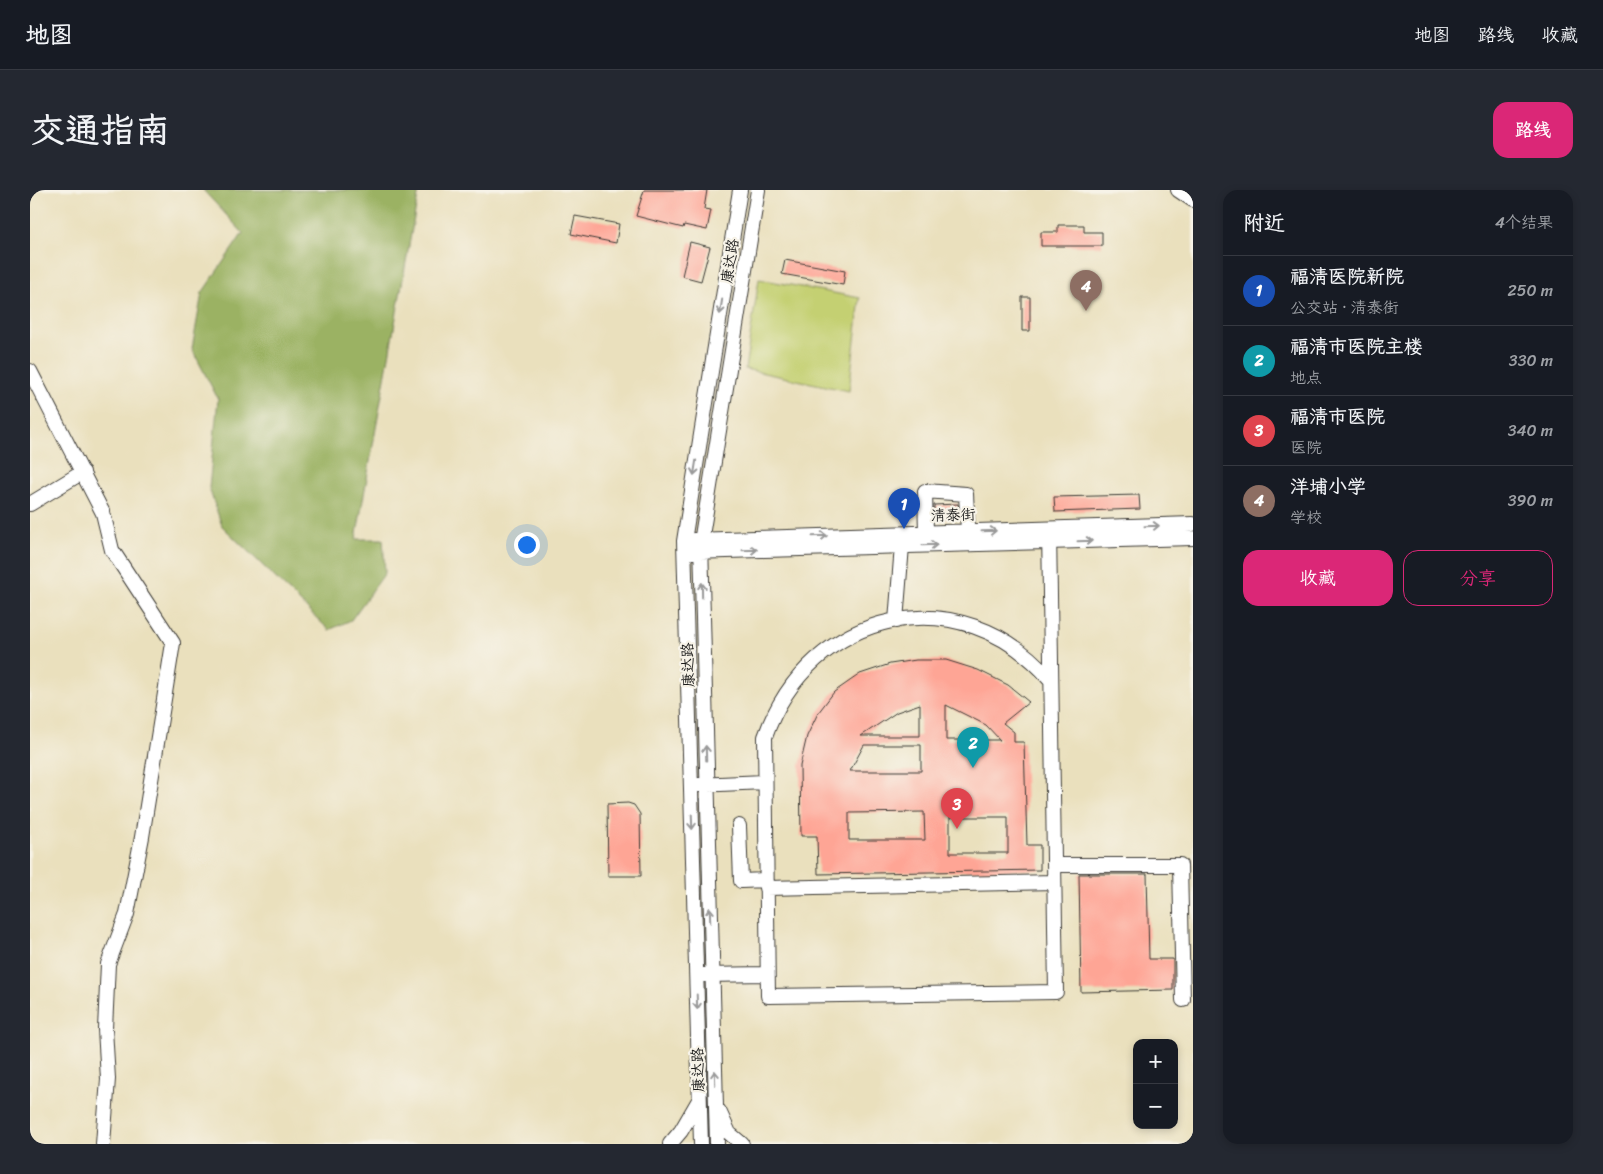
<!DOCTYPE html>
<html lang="zh">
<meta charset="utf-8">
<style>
:root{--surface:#171b24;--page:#242831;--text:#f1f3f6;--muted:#9ea1a6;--line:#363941;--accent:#db2777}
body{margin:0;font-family:Sriracha,"LXGW WenKai TC",sans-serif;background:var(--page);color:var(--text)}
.controls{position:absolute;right:15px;bottom:15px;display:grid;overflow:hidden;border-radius:10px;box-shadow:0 2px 8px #0003}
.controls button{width:45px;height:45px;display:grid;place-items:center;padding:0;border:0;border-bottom:1px solid var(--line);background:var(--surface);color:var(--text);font:25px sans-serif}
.you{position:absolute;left:496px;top:354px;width:18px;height:18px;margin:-12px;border:4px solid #fff;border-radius:50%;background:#1a73e8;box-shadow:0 0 0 8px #1a73e833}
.badge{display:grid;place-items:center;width:32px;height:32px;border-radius:50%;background:var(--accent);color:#fff;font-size:16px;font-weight:700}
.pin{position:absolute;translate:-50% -41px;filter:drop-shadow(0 1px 2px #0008)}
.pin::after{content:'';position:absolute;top:26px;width:18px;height:15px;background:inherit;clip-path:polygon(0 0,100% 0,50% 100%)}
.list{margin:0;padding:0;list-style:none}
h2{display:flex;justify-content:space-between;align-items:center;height:65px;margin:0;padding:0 20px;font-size:21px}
h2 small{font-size:16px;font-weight:400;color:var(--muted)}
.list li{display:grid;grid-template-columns:32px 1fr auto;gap:15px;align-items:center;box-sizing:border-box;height:70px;padding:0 20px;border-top:1px solid var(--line)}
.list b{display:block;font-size:19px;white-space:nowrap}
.list p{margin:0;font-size:16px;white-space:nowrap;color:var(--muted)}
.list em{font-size:16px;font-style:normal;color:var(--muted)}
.actions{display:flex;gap:10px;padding:15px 20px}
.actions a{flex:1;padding:11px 0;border:1px solid var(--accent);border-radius:15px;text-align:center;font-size:18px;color:var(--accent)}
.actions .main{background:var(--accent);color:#fff}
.map{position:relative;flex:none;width:1163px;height:954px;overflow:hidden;border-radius:15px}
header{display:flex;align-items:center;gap:30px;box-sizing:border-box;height:70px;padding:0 25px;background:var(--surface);border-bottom:1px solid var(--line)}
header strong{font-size:24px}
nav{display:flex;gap:28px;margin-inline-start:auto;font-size:18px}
.intro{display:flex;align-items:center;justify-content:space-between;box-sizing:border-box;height:120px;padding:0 30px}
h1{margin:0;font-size:35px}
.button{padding:12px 22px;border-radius:15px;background:var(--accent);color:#fff;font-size:18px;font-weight:700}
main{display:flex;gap:30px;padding:0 30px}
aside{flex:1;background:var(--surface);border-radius:15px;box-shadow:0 2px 8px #0003}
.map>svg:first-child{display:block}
</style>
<header>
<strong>地图</strong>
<nav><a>地图</a><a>路线</a><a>收藏</a></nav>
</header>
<div class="intro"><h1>交通指南</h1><a class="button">路线</a></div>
<main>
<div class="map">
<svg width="1163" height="954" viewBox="0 0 1163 954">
<rect width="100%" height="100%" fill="#f7f3e8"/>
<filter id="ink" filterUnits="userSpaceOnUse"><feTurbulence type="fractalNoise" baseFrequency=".02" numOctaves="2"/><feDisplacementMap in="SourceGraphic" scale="10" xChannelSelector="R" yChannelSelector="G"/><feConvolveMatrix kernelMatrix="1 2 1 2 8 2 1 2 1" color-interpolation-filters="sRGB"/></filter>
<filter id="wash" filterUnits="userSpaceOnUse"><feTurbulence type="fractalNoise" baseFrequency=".0096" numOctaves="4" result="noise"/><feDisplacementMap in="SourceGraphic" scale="20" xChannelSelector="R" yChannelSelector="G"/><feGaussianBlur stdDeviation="1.12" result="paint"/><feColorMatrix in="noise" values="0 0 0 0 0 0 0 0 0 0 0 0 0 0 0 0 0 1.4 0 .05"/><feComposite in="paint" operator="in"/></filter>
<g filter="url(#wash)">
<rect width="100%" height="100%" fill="#eae0bd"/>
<path fill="#c4d072" stroke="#707647" d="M729,89L830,108L819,201L715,179Z"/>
<path fill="#9bb264" stroke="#5c6740" d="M173,0H389L326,349H353L355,383L321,430L299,440L192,336L179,298L188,209L162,159L172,103L213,43Z"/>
<g id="blocks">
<path fill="#fea595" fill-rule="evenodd" d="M614,0H677L674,19L681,20L677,40L654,35L653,38L606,26Z
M545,26L589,34L586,53L541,44Z
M1028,35H1054V42H1072V56H1011V42H1028Z
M660,52L680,57L671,91L652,86Z
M755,70L815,81L813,95L752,84Z
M992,107H1000V141H992Z
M1109,305L1110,319L1025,322L1024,307Z
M928,314L929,329H904V315Z
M886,470H916L948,480L978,495L999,512L973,533L984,542V552H994L997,655H1010V680L788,684L787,646H771L770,576L777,546L788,523L804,502L830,484L860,474ZM890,514V546H831L867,522ZM916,515L956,535L970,550H916ZM834,555H891V581H820ZM894,622L895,650H819V623ZM920,627H978V663H920Z
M598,613L604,615L610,624L611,686H578L577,614Z
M1049,684H1117L1119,769H1143V800L1051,802Z"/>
</g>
</g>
<g filter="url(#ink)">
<use href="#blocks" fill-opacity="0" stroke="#3b3934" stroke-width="1"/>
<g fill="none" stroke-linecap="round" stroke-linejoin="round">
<defs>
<path id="minor" d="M1148,0L1163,10
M0,181L73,323L82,360L143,453L112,647L97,724L78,774L75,839L78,889L73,954
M0,314L53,282
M1019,339L1026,802L738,806L735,547C780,419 931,385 1021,490
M896,343L895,301L936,304L938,341
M664,350L1163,334
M662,362L1163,348
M866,431L872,356
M668,595L734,592
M709,636L711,691L736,690
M1024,675H1150L1153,810
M736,698L1024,692
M673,785L737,784
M689,921L699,943L712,954
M640,954L651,941L669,910
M671,954L654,351L710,0
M687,954L671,352L728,0"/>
</defs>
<use href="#minor" stroke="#3b3934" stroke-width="16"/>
<use href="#minor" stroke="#fff" stroke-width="14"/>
</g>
<defs><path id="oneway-shaft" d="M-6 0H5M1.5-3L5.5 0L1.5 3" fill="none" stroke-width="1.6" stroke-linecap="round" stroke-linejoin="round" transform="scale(1.25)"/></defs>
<g stroke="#999">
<use href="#oneway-shaft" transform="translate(691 117) rotate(99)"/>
<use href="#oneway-shaft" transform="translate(665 278) rotate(99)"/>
<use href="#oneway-shaft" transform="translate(1122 336) rotate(-2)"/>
<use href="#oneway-shaft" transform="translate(959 341) rotate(-2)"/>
<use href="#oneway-shaft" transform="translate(790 346) rotate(-2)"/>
<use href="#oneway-shaft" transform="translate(1055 351) rotate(-2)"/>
<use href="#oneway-shaft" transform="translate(900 355) rotate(-2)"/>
<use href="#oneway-shaft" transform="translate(720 360) rotate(-2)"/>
<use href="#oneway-shaft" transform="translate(672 400) rotate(-91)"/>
<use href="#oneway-shaft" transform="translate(676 563) rotate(-92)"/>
<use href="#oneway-shaft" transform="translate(662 632) rotate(88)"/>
<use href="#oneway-shaft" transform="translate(680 725) rotate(-92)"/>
<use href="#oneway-shaft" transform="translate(667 812) rotate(88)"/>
<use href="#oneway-shaft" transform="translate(685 888) rotate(-92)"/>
</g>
</g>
<g text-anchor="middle" stroke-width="4.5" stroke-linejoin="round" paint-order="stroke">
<g font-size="15" fill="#1c1c1c" stroke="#f7f3e8">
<text transform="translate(700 71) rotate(-81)" y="5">康达路</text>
<text transform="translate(923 325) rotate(-2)" y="5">清泰街</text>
<text transform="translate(658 475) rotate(-92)" y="5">康达路</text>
<text transform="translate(668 880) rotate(-92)" y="5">康达路</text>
</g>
</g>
</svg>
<div class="controls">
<button>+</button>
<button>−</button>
</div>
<div class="you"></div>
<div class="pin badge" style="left:874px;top:339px;background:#1a4fb4">1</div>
<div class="pin badge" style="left:943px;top:578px;background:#0f9aa8">2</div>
<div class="pin badge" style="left:927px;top:639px;background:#e0444e">3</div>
<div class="pin badge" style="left:1056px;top:121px;background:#8d6e63">4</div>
</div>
<aside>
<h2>附近<small>4个结果</small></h2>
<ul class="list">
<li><span class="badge" style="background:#1a4fb4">1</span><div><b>福清医院新院</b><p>公交站 · 清泰街</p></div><em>250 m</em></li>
<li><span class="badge" style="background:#0f9aa8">2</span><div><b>福清市医院主楼</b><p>地点</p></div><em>330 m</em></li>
<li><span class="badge" style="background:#e0444e">3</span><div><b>福清市医院</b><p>医院</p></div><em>340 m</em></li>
<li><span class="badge" style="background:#8d6e63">4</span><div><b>洋埔小学</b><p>学校</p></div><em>390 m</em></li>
</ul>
<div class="actions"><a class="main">收藏</a><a>分享</a></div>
</aside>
</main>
